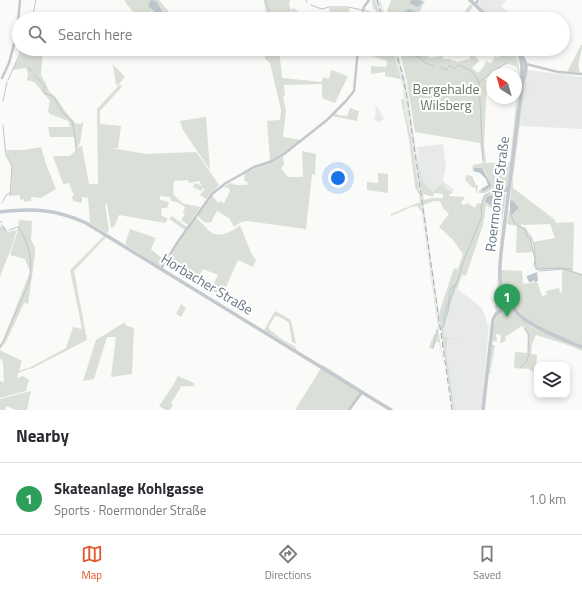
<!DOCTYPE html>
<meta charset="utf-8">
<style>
:root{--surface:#fff;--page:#f2f2f3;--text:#2b2b33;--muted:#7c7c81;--line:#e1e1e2;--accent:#e4572e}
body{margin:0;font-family:"Titillium Web",sans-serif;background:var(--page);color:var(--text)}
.controls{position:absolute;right:12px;bottom:12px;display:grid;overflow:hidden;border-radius:8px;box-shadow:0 2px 6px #0003}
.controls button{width:36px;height:36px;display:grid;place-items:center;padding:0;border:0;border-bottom:1px solid var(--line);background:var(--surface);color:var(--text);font:20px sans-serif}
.compass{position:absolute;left:486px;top:68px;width:36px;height:36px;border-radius:50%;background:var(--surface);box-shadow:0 2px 6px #0003;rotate:323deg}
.you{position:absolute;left:338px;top:178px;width:14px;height:14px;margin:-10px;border:3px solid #fff;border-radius:50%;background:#1a73e8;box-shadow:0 0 0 6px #1a73e833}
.badge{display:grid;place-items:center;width:26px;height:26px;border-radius:50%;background:var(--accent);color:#fff;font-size:13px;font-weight:700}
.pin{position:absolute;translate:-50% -33px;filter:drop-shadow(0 1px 2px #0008)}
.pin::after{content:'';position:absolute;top:21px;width:14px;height:12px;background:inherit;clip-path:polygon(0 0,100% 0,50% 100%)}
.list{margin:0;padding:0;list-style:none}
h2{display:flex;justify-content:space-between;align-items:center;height:52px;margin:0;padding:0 16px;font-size:17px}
h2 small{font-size:13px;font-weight:400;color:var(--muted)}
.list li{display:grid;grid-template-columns:26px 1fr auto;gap:12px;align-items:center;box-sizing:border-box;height:72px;padding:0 16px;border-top:1px solid var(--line)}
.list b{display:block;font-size:15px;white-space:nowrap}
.list p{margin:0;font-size:13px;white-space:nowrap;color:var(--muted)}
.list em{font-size:13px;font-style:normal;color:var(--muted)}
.icon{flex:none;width:22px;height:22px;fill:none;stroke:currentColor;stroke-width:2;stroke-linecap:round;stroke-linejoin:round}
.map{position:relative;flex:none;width:582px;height:410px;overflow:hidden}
.search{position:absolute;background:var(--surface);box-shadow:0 2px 6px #0003;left:12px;right:12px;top:12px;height:44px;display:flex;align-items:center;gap:10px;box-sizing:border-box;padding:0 14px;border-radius:22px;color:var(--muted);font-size:15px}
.sheet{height:124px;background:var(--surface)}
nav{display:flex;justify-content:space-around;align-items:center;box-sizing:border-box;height:56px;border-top:1px solid var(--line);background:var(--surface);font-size:11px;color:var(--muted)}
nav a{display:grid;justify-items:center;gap:2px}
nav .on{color:var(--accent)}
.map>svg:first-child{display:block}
</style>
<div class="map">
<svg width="582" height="410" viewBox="0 0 582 410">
<rect width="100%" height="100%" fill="#fafaf8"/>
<path fill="#e8e9e9" d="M375,0H380L387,19H382Z
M480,0H506L501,6L516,19H492L478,5Z
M392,49H397L407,86L441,329L438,330L411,136L404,109L403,87Z
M528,70L582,77V129L520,126L525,84Z
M374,104L379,110L384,119L379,122L374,120L376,110Z
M443,144L446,166L443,181L454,190L453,192L447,190L433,192L423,182L417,147Z
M456,288L481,307L487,320L486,324H489L482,409L480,410H455L446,351L448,339L464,340L444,337L443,330Z"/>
<path fill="#dadfd7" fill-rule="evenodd" d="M125,0H159L175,19H159L152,11L141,19H139L125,2Z
M264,0H290L289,4L291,10L294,8L301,14L298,19H267Z
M372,0H375L382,19H374L378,14L373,8Z
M391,0H411V5L417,6L422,1L420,0L425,1L417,17L411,19H396L398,17L390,19L387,11Z
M470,4L473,6L465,19H460Z
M329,8H349L350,16H330Z
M581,45H582C582,54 576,65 580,72H567Z
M24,49H30V52H37L36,49H43L41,75L46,84L49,91L57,99L65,111L75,123L80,124L84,122C80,131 83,143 76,149L74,137H50L48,127H70L68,121L50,114L48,111L50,101L34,82L27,80V78L28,76L27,70L25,68L12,70Z
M265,49H279L282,78L322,82L323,77L329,79L331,70L348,76L335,103L322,98V83L321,84L284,85L285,96L283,97L286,110L283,137L301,140L282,154L270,161L267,121L280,120L281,110L270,63L265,59Z
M367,49H392L401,79L385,76V72L371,74V66L386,67L387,61L367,54Z
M399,49H410L429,56L428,58L439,57L438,49H441L443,59H451V61L454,60L457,62L470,59V53H472L479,61L472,68L478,73L484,66L486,61L490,63L492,62L495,56L498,58L504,51L501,49H513C523,67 519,87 517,106H518L508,184L504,190L495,189L484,193H479V190H481V191L491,186C490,181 486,172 482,168L472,169L473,165L483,163L480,143L415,132L407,82ZM509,64L517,67L519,76L510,162L486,163L484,144L487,79L483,80L503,65Z
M106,57L125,77L117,86L116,85L113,65Z
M527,70H528L525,84L513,178H512L522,90Z
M120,84L122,87L100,111V124L121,126L118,148H112L146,154L195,152L197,153L219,185L206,199L200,195L204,190L203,187L201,191L193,187L195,183L202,186L199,181L189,183L188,180L174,181L173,194L182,203L200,207L188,225L181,220L185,214L183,213L185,207L177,202L171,201L170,197L160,196V200L169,202L167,208H162L161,215L168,219L165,223L119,215L114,227L111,228L107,204L105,205L109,230L107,233L90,223L88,198L82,197V203L73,201L72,196H74L69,183L63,184L53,156H70L80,146H82L89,184H98L97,109Z
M404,99V109L411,136L422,212L417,206L411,207L391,216V214L420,202L419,195L415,187L409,139L401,100Z
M350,108L359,111L357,121L332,116L336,113L338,115L347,116Z
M206,117L210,170L183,130L180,121Z
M41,147L45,161L56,189L41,198L31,197V201L24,202V199L20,200V195L11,196L12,166L7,156L6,150H23Z
M416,147L423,182L433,192L442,184L447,190L453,192L449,195L450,196L465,197L461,203L464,205L467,203L475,208L477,203L481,204L485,194L496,191L506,194L500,238L502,216L486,205L483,225L466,276L462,275L457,289L456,288L454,294L443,330L441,329L439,313L454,268L458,269L463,254L453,240L439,227L449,214L443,208L440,201H434L423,205ZM434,193L443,194V198H431L424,200L423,194L433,197ZM490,195L502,206V213L485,203L486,197Z
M302,151L316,154L315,175L312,174L306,229L247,221L241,222L234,227L229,218L217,211L213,218L212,222L206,223L198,217L197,215L212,195L218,203L220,201L224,203L230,191L228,187L226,188L224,187L230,183L236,185H247L248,182L244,181L245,173L283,156L284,165L281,168L288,177H303Z
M378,173L388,174V193L367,190V182L378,183Z
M466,175L472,176L476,185H478L477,193H476V189L474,187L473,188L465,180Z
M512,179H513V188L554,219L556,223L574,222L573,271L582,274V345C555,335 531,327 512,304L514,298L511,302C504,293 502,282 501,270L522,271L523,284L537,282L542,296L547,295L546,291L559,288L560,293L562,292V269L535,270L536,260L533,242L555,238L550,224L524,225L521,224V226C531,229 532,243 534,252L516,253L517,226L507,224L509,211L513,215L519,208L512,200L510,201Z
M172,216L187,227L185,230L169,219Z
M195,217C209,228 210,240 229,232C233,231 237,227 240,225L251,253L256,260L253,267L238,260L222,296L211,290L218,275L203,269L196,280L165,265Z
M19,220L32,221L31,240L35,247V255L28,304L24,303L7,340L0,350L22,361L19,371L31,367L66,348L73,327L82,329L70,270L105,235L107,236L74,271L87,340L31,369V368L18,373L17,378L23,376L29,380L26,391L0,398V381L4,382L3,362L0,358V344L2,342L30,272L25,259L10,255L17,233Z
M0,226L1,227L4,226L8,232L17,230L12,246L0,277Z
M130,229L156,238L151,249L165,261L162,266H159L125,244Z
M498,275L506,300L503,307L496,312L495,309Z
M181,304L186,308L181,317L176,314Z
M509,308L532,327L582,349V351L565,344L536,335L532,344L531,354L537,355L536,368L537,373L528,369L514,368L515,352L527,353L528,334L524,330L525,328L522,326L505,337L506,340L502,343H500L501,336L498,334H496L497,342L493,341C494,327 493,312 509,308Z
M275,311L291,320L296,344L292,342L289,323C286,320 279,316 275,316L269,326V329L283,340L296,347V349L264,330Z
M125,322V325L134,328L132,374L111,377L116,337H107L94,379L83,381L96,340Z
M438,329L444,366L439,342H436L433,349L429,348L434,334L436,335V330Z
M441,330H444V337L464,340L448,339L446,351L455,410H453L451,400Z
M492,345H495L490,374H489Z
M323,365L364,392L350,410H295Z
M178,376L194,383V386L172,387Z
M172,387H181L171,403L173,405L169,410H166L159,406Z
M31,391L27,410H16L6,406L5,410H0V399Z"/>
<path fill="#bbc7cb" d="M151,0L156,1L162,11L161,15L160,16L148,6Z
M411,0H420L423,2L418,7L410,4Z
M410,9L416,13L410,17L403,18V12Z
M474,168H482L491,184V186L482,192L481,189L488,185L486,179L480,173L473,171Z
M491,195L502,206V213L485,202L486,197Z
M512,200L519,208L512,215L510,211V201Z
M537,272L538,281L535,282L534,280L532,282H529L527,278V276Z"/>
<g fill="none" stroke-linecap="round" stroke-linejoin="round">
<path stroke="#bbc7cb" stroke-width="1" d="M265,0C266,6 272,12 269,19
M306,0L307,2
M311,5L322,9L329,7H348L362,10
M365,10L373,14H377
M389,12L392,19
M32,19L36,0
M401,49L406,53L421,58L425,63L434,66
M29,67L30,70L33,72
M441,67L446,70L450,65L454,69L458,65C470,70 474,71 479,83L483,160
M34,75L45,86L43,91L44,93L54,97L63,113L72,121L75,136
M8,80L22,49
M479,82L506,63
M3,101L7,82
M3,125L6,155L12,166L10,196
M75,137L76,150
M498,194V200L504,206
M2,203L6,195L10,193
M509,211L515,224
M0,221L2,223
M2,225L4,229L6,230
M516,225L525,229L527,236L529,238
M9,230L18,227
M530,235L534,244L536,268
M530,239L535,259
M534,266L535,260
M461,269L465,257L481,219L482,215L481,207L484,196L491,192L497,194L499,192
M536,269L559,268L571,269
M539,271L563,269L582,275
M444,322C443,315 445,313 447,307C451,298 446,290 456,284
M524,328L528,333L529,352
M442,330L448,311L450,300L461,270
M0,347L3,342L28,285C34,265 30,245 19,228
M433,348L437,330
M520,368L526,363L529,354"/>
<path stroke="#c3c8cc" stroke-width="2.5" d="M475,5L478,0
M361,19L364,7L369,0
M526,64L558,72L582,74
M2,78L9,63L17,33L20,0
M161,269L179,240L212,194L226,183L242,174L254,167L272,161L284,154L327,120L346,101L354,91L358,49
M349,410L362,392"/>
<path stroke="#c3c9ce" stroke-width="3.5" d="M470,0L490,19
M518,49C529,68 527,65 522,85L502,244C501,255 499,267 500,278C505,320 548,333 582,347
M519,53L522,65V78
M503,191L506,190L509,186
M0,212C33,208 55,209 86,223L391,410
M483,410L493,320L496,314L510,304"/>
<path stroke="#a2aab0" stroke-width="1" stroke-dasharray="6 3" stroke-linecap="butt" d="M377,0L383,19
M395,49L402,73L407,97L452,410"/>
</g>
<g text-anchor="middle" stroke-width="4" stroke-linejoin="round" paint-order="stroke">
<g font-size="14" fill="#687a64" stroke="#fff">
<text x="446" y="94">Bergehalde<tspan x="446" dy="16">Wilsberg</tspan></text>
</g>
<g font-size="14" fill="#657683" stroke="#fff">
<text transform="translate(497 194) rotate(-83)" y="5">Roermonder Straße</text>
<text transform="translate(207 284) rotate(31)" y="5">Horbacher Straße</text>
</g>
</g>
</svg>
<div class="controls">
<button><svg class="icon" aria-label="layers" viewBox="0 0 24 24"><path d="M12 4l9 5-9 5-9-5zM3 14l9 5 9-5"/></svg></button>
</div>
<svg class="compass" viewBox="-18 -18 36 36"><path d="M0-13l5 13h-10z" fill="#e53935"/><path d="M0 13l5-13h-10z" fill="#7c7c81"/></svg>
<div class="you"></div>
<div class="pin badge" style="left:507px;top:317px;background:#2e9e5b">1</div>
<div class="search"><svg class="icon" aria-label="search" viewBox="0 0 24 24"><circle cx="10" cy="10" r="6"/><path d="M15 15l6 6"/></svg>Search here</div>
</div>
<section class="sheet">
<h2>Nearby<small></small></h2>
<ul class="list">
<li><span class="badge" style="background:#2e9e5b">1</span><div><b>Skateanlage Kohlgasse</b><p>Sports · Roermonder Straße</p></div><em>1.0 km</em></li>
</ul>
</section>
<nav>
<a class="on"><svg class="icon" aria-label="map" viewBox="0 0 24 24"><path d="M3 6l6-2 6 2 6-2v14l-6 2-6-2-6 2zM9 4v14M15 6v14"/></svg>Map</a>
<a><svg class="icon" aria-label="directions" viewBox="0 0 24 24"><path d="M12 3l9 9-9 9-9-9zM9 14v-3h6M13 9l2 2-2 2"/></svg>Directions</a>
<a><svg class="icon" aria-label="saved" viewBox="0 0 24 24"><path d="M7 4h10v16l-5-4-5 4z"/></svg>Saved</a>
</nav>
